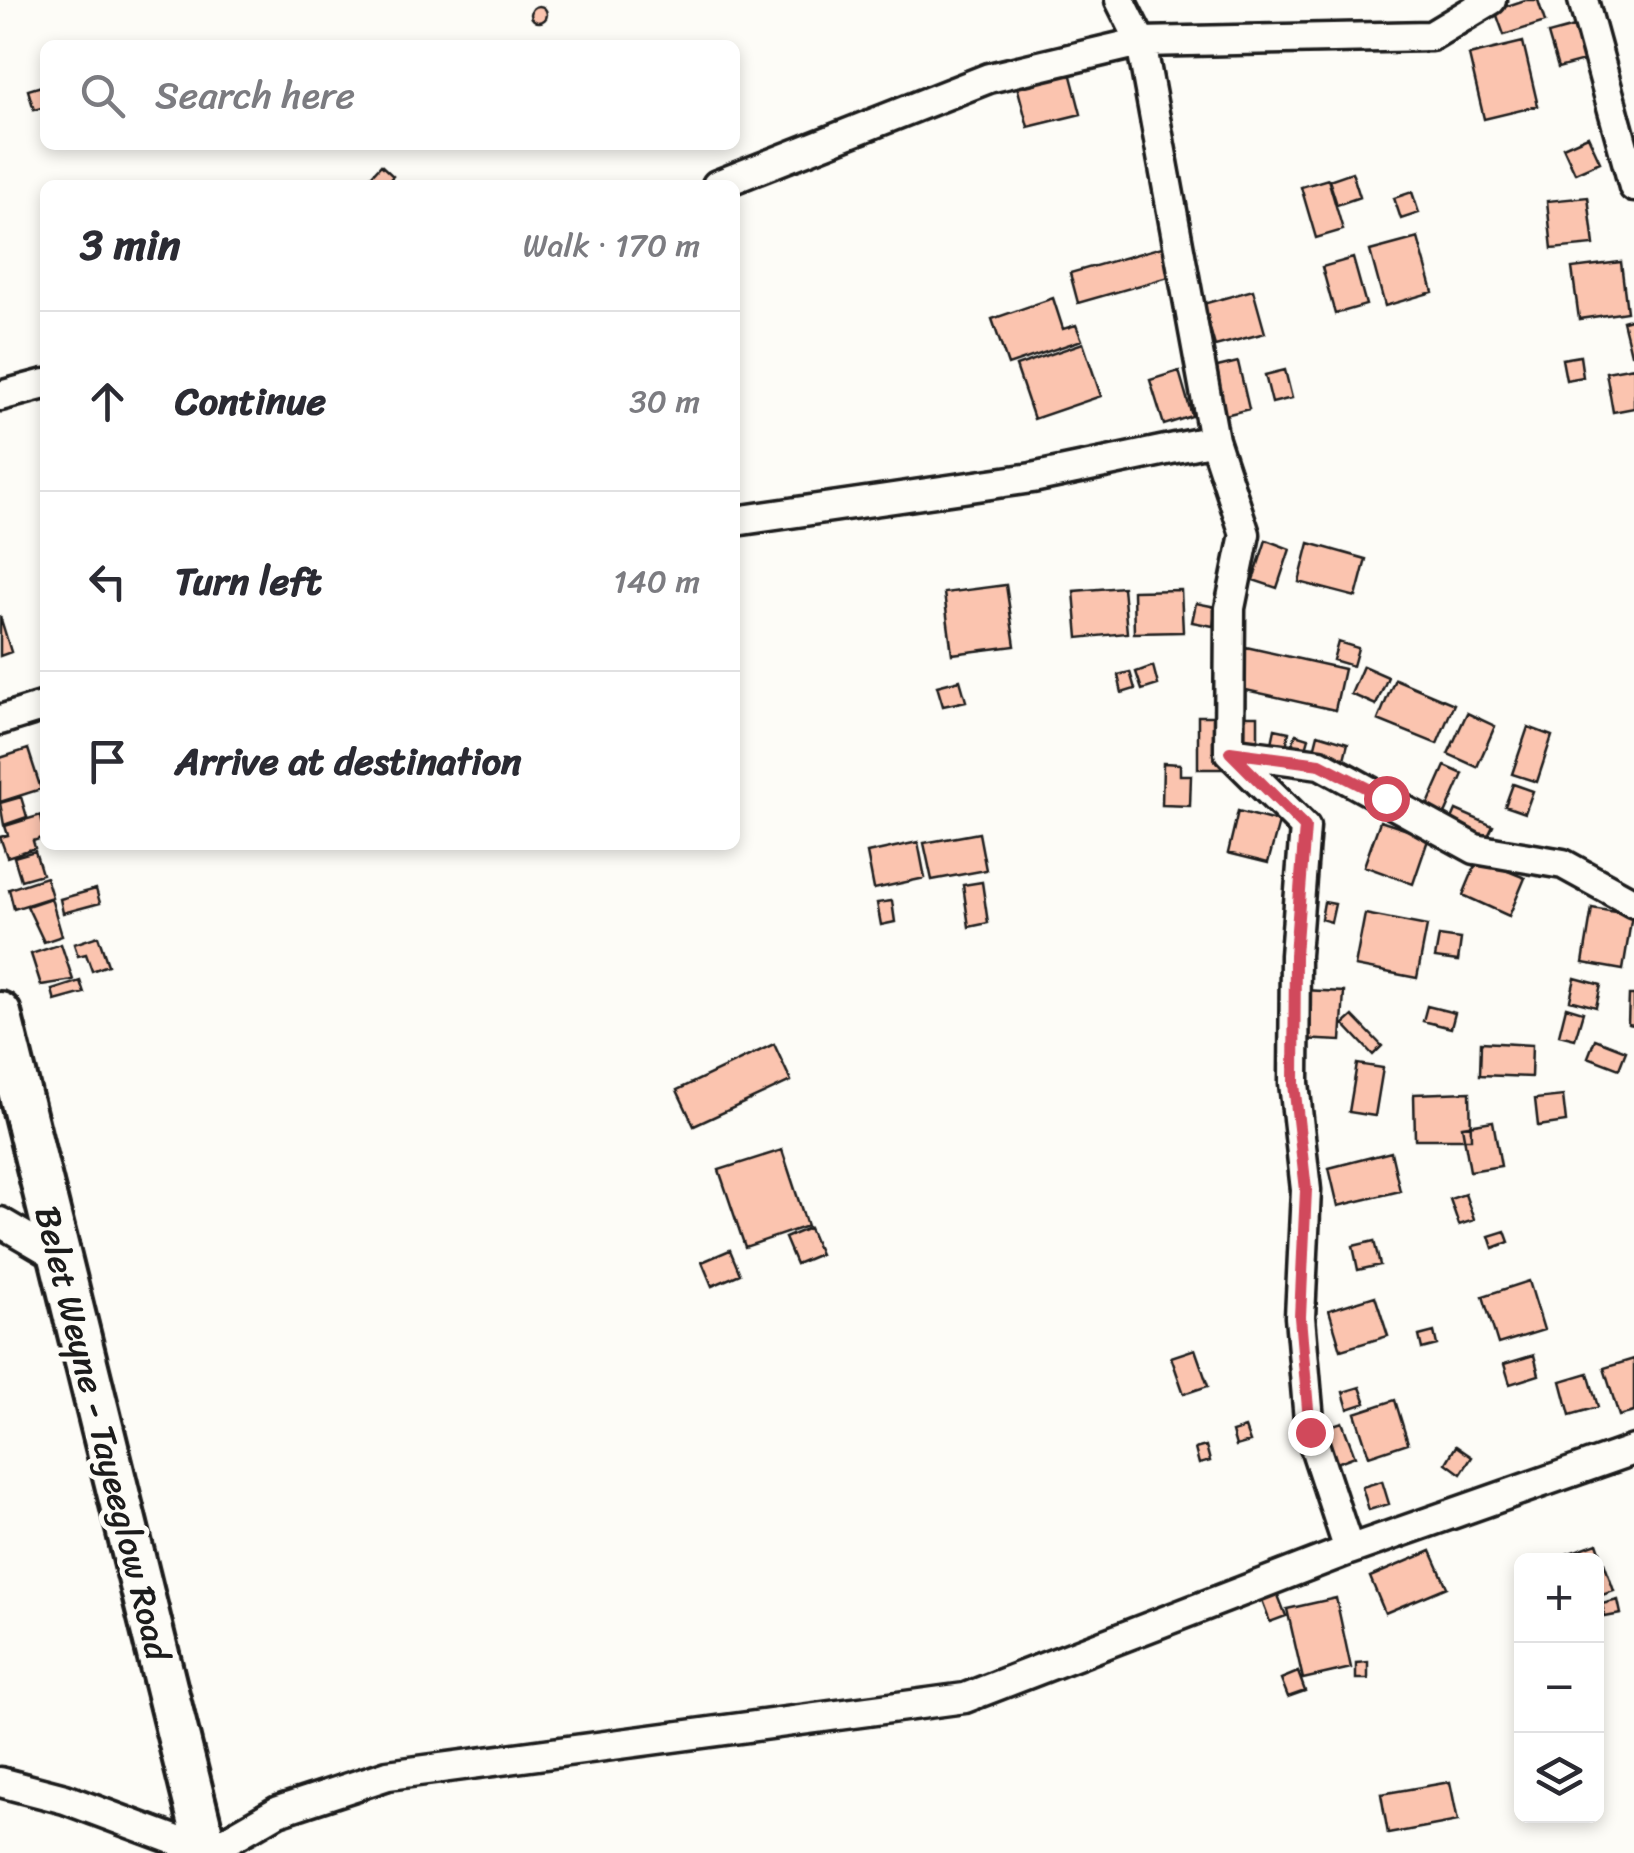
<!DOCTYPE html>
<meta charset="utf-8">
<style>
:root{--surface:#fff;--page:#f2f2f3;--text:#2b2b33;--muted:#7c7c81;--line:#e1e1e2}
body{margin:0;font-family:Sriracha,sans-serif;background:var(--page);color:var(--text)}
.controls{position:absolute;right:30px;bottom:30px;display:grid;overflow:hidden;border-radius:15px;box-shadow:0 5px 15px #0003}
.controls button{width:90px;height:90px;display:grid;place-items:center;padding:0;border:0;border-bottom:2px solid var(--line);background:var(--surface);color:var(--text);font:50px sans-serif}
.stop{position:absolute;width:30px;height:30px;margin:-22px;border:8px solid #d1495b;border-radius:50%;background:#fff}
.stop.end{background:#d1495b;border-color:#fff;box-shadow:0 2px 10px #0008}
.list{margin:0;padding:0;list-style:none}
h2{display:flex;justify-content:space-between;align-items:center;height:130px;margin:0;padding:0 40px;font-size:42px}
h2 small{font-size:32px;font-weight:400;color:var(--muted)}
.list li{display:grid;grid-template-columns:65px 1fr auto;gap:30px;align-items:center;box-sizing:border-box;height:180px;padding:0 40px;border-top:2px solid var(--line)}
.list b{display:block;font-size:38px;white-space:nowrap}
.list em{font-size:32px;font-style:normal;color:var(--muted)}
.icon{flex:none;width:55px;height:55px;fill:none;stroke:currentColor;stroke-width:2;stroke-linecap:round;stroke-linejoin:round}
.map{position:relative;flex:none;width:1634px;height:1853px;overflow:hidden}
.search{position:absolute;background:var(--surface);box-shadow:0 5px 15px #0003;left:40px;top:40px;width:700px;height:110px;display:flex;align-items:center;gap:25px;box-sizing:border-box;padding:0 35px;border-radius:15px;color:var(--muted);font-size:38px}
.panel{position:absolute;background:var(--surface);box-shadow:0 5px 15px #0003;left:40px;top:180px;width:700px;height:670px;border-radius:15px}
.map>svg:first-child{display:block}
</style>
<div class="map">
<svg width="1634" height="1853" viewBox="0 0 1634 1853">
<rect width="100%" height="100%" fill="#fdfcf7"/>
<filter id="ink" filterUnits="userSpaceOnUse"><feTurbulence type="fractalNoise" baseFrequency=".01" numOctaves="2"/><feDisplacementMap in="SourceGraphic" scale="20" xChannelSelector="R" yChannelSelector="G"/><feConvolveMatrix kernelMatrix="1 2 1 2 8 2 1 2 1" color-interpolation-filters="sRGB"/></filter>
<g filter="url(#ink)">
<path fill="#fbc4af" stroke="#1c1c1c" stroke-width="2.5" d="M1525,0H1538L1545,22L1504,35L1495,10Z
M531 14a8 8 0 1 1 16 0a8 8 0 1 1-16 0Z
M1574,27L1584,61L1558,68L1548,34Z
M1523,42L1538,106L1484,119L1469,55Z
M1070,72L1081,114L1028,127L1017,86Z
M45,85V107L34,110L28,90Z
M1588,136L1600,162L1575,173L1563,147Z
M381,165L393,176L385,185L371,176Z
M1352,172L1360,197L1337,205L1329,180Z
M1328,179L1343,230L1316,238L1301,187Z
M1412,192L1419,213L1401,219L1394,198Z
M1588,197L1594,245L1552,249L1547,201Z
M1418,238L1433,292L1385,306L1370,251Z
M1169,245L1176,275L1078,303L1070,273Z
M1353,258L1366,305L1335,314L1322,267Z
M1621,262L1627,312L1579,319L1572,268Z
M1253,290L1265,333L1215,346L1203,304Z
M1053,298L1063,329L1076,325L1082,340L1008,365L992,319Z
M1634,318V354H1631L1623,321Z
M1083,343L1101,396L1034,419L1016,366Z
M1580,356L1583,377L1566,380L1562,359Z
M1238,362L1249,409L1217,417L1205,370Z
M1634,367V408L1613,412L1606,372Z
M1285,370L1292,398L1272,403L1265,375Z
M1179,371L1192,416L1164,425L1150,380Z
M1266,540L1290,549L1277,588L1253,580Z
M1309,543L1366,559L1356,597L1299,582Z
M1006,585L1015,646L952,654L944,593Z
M1123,587L1127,633L1078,638L1074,591Z
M1181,590L1183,632L1134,633L1133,591Z
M1196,603L1216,607L1213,626L1192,622Z
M0,616L11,652L0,656Z
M1338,642L1358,648L1353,666L1333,660Z
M1246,647L1344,669L1335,710L1237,688Z
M1153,666L1158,685L1142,690L1136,672Z
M1363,666L1388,677L1376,705L1351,694Z
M1130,672L1135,689L1122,693L1118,675Z
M1395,679L1454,704L1437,744L1378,720Z
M960,680L966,701L943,706L937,686Z
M1467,713L1495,726L1477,767L1448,754Z
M1198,716H1258V769H1198Z
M1528,727L1552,736L1537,782L1512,774Z
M1275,729L1289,732L1286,747L1272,743Z
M1296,734L1309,738L1305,752L1291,748Z
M1318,734L1348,743L1343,763L1313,754Z
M28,749L41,789L0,802V758Z
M1163,763L1180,764V775H1191L1190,806L1162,805Z
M1445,766L1463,774L1443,819L1425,811Z
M1513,784L1533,791L1525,813L1505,806Z
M21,797L27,817L4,825L0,803Z
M1456,810L1493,826L1484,844L1448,828Z
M1238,811L1279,822L1268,863L1228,853Z
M41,815L45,837L33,841L35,848L7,857L0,837L8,835L5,826Z
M1380,821L1429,837L1413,884L1364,866Z
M979,833L986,870L932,880L924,843Z
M918,842L925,878L874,889L867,853Z
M35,851L42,874L21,880L14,857Z
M1478,859L1525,878L1509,916L1463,895Z
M46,877L52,897L14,909L9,889Z
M982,882L988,923L969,927L963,885Z
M96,889L100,903L63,913L60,899Z
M51,898L62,936L44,942L27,906Z
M892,901L895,922L881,925L877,903Z
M1324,902L1335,904L1331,922L1321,919Z
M1592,908L1632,915L1623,970L1583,963Z
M1365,914L1427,926L1417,978L1355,966Z
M98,936L108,965L92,971L86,954L78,956L74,944Z
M1439,936L1461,939L1458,961L1435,958Z
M61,944L73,980L41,985L31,954Z
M1575,978L1601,985L1596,1007L1570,1000Z
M80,981L84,993L55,1001L52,990Z
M1302,990L1344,992L1341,1041L1300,1039Z
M1629,995H1634V1025L1628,1024Z
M1427,1006L1455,1013L1451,1028L1423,1021Z
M1566,1007L1583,1012L1575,1039L1559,1035Z
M1353,1016L1382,1046L1373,1055L1344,1024Z
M1595,1039L1626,1051L1619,1069L1588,1057Z
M1481,1042L1532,1045L1531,1077L1480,1075Z
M774,1044L791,1081L694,1126L677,1090Z
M1357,1064L1383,1068L1375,1116L1349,1112Z
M1470,1092L1471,1139H1415L1414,1094Z
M1563,1096L1566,1122L1538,1126L1535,1099Z
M1493,1121L1501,1166L1470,1171L1462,1126Z
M782,1150L807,1226L745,1247L719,1170Z
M1391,1152L1400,1191L1338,1206L1329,1168Z
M1465,1194L1474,1220L1459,1225L1450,1199Z
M809,1228L820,1254L796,1264L785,1238Z
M1505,1231L1509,1242L1493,1248L1489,1236Z
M1374,1241L1380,1265L1358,1270L1353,1246Z
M730,1250L740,1274L712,1286L702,1262Z
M1529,1281L1544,1330L1498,1344L1483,1296Z
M1375,1296L1388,1336L1341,1350L1329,1310Z
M1434,1332L1437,1345L1422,1349L1419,1336Z
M1195,1349L1208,1386L1184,1394L1171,1357Z
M1534,1355L1539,1375L1510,1384L1504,1364Z
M1634,1359V1412L1619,1416L1604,1368Z
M1588,1373L1598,1407L1570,1415L1561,1381Z
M1360,1387L1366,1403L1348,1409L1343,1392Z
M1395,1400L1408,1443L1369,1456L1355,1413Z
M1342,1422L1355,1456L1334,1464L1321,1429Z
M1245,1428L1250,1442L1236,1446L1232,1432Z
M1206,1446L1210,1461L1199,1464L1195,1449Z
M1456,1446L1472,1457L1461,1474L1446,1463Z
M1382,1481L1389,1504L1369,1510L1362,1487Z
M1597,1543L1614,1591L1596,1597V1560H1550Z
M1431,1551L1447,1587L1385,1613L1370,1577Z
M1276,1590L1286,1616L1270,1622L1260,1596Z
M1336,1598L1351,1668L1303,1679L1287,1609Z
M1618,1600L1621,1614L1605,1617L1602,1604Z
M1368,1662V1679H1356V1663Z
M1298,1672L1305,1691L1288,1697L1281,1679Z
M1450,1782L1458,1821L1388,1834L1381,1794Z"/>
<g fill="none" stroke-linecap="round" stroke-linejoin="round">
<defs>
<path id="street" d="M1120,0L1141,42L1214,440L1245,534L1230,608L1229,752L1305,827L1295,955L1294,1083L1306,1190L1300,1317L1310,1432L1349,1550
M1583,0L1634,187
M717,185L989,78L1141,42L1431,36L1491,0
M0,396L45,384
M735,521L1032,478L1214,440
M0,720L45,706
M1229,752L1320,764L1475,849L1563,864L1634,903
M0,1222L58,1256
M0,1782L65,1799L207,1852L278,1811L388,1775L965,1698L1349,1550L1634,1450"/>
<path id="secondary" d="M0,1013L207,1853"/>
</defs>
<use href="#street" stroke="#1c1c1c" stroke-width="35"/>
<use href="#secondary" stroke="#1c1c1c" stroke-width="48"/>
<use href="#street" stroke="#fdfcf7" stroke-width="28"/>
<use href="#secondary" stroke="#fdfcf7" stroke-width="40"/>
</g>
</g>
<g fill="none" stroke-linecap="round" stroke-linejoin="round" filter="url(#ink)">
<path stroke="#d1495b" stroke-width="12" d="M1310,1432L1300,1317L1306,1190L1294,1084L1295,955L1305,827L1230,752L1320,764L1386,798"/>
</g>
<g text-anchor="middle" stroke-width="10" stroke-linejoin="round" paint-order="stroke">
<g font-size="35" fill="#1c1c1c" stroke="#fdfcf7">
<text transform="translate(103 1433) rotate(76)" y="12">Belet Weyne - Tayeeglow Road</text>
</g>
</g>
</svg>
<div class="controls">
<button>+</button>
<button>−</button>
<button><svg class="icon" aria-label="layers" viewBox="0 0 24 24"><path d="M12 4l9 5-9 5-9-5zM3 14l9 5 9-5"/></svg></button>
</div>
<div class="stop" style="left:1386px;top:798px"></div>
<div class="stop end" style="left:1310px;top:1432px"></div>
<div class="search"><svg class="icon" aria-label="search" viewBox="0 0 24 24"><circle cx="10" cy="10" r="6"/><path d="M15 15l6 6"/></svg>Search here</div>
<section class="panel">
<h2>3 min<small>Walk · 170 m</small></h2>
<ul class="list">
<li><svg class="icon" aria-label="ahead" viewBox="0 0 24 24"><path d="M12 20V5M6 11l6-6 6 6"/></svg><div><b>Continue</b></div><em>30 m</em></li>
<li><svg class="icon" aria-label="left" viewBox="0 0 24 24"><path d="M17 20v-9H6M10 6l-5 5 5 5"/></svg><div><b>Turn left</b></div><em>140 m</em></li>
<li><svg class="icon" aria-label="arrive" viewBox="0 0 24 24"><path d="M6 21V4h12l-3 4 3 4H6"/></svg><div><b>Arrive at destination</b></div></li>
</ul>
</section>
</div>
